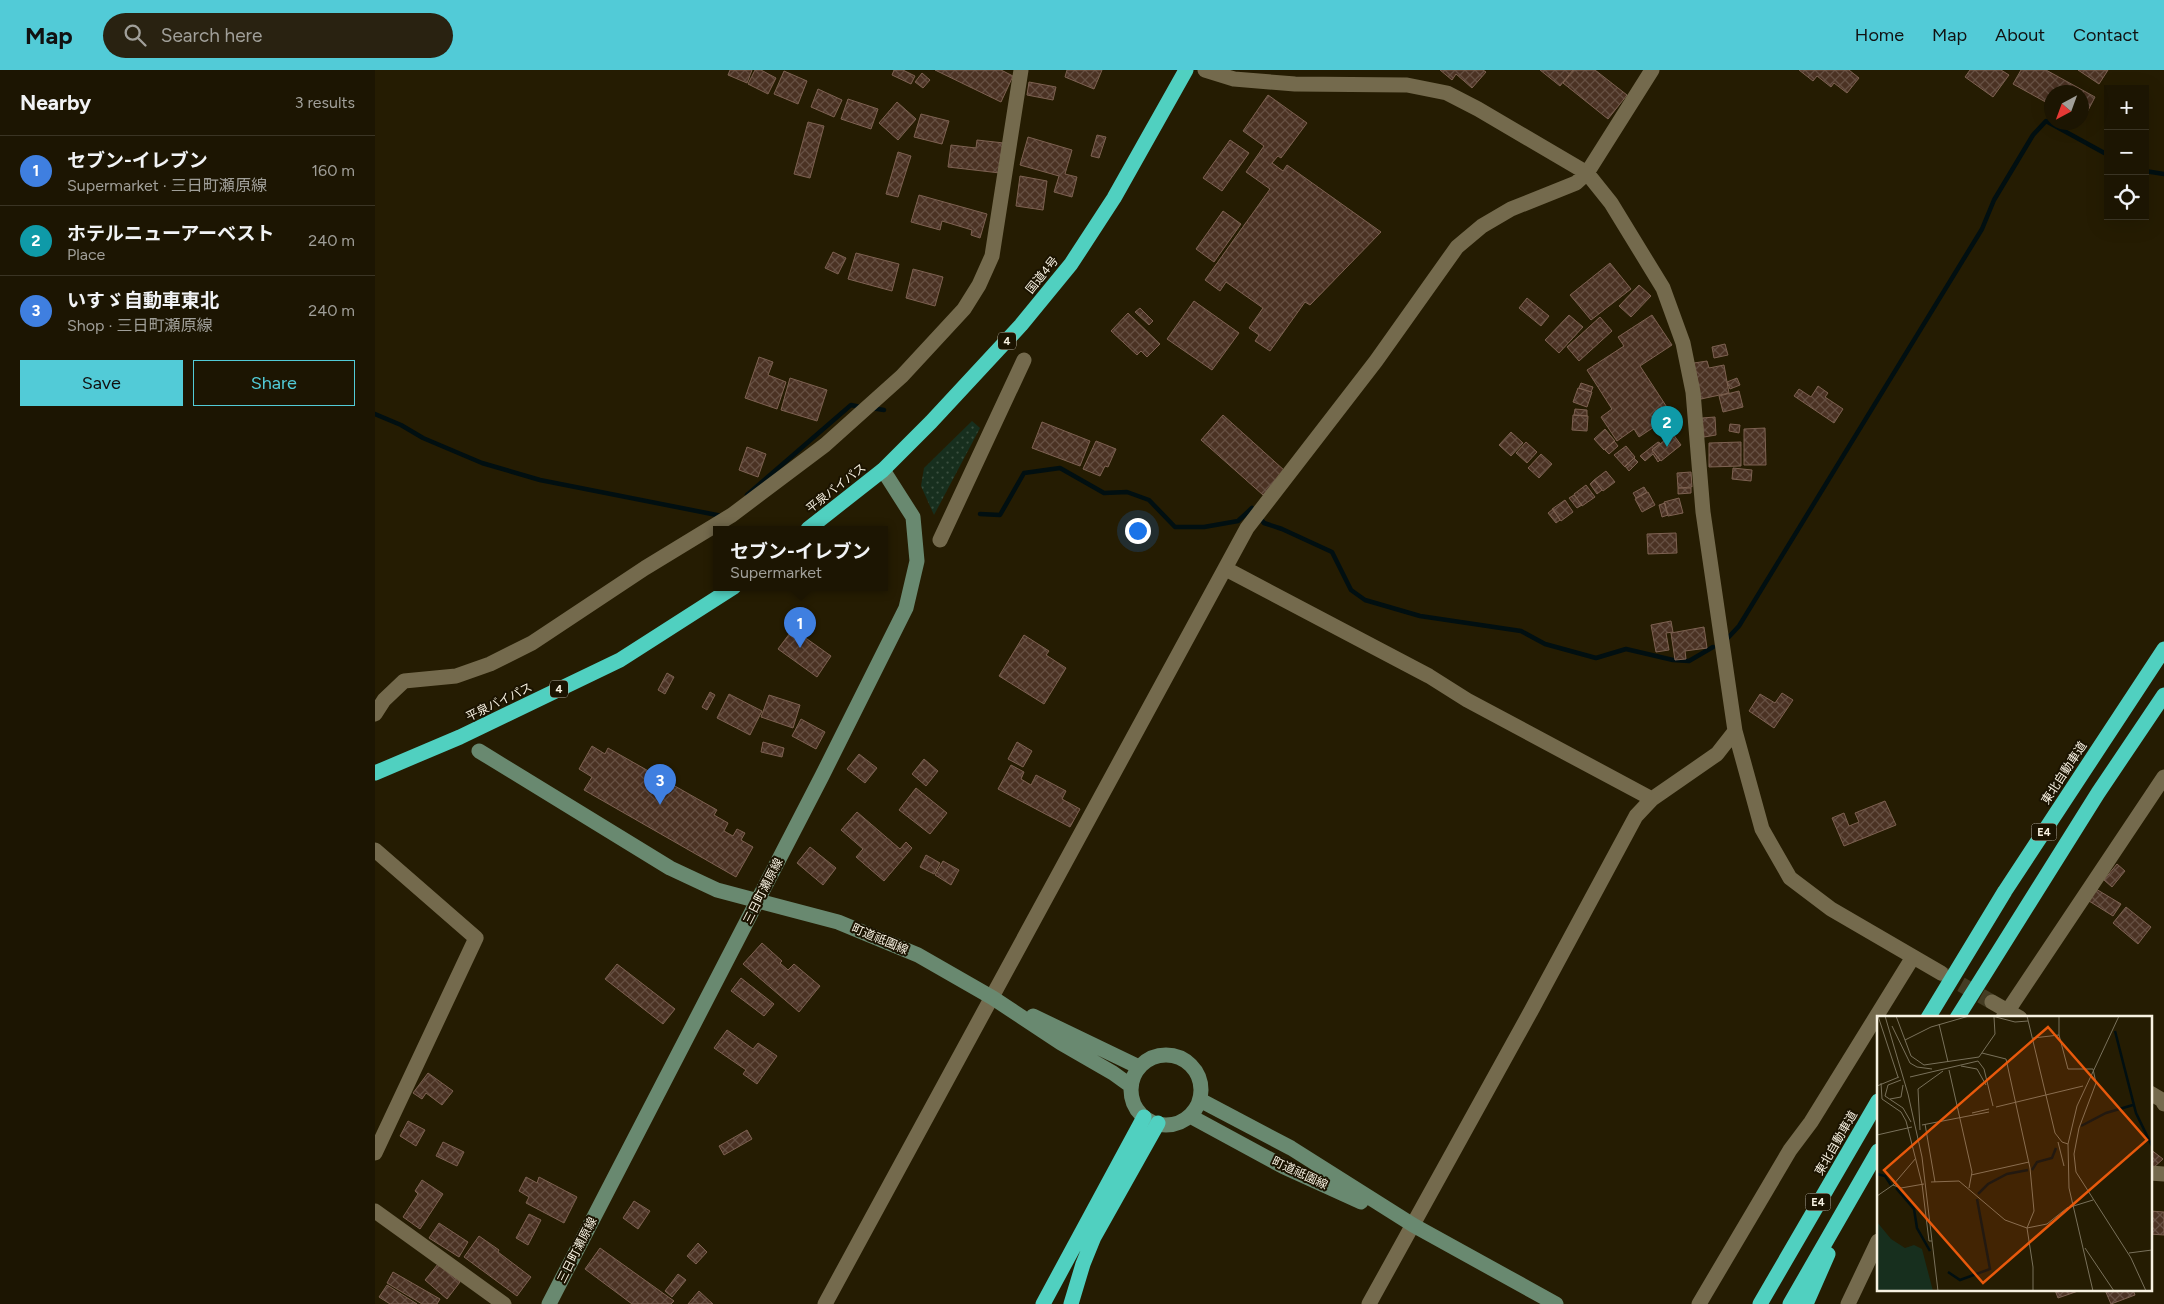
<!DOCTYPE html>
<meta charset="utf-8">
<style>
:root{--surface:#1c1502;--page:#292211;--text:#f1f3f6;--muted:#a09f99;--line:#3a3424;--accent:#52cbd7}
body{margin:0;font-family:Figtree,"Noto Sans JP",sans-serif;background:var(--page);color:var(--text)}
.controls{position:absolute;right:15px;top:15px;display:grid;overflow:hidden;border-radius:0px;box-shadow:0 5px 20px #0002}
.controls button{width:45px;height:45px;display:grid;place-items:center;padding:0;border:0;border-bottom:1px solid var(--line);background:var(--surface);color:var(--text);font:25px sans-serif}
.compass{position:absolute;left:1669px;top:15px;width:45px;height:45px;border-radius:50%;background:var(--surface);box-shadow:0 5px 20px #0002;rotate:221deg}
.you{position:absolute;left:762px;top:460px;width:18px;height:18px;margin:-12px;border:4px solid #fff;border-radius:50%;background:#1a73e8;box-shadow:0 0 0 8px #1a73e833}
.badge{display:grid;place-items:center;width:32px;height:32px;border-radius:50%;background:var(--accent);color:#fff;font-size:16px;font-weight:700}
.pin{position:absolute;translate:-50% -41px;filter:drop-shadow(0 1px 2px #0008)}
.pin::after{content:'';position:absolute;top:26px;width:18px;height:15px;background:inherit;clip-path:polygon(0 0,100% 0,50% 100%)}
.popup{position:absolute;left:338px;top:456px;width:175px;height:65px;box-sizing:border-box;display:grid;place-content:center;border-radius:0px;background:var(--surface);filter:drop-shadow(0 1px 4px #0005);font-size:16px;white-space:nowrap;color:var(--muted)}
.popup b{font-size:19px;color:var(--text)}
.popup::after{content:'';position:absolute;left:50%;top:100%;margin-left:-10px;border:10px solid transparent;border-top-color:var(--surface)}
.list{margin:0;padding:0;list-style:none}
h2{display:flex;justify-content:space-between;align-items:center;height:65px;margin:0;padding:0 20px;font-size:21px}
h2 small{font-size:16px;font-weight:400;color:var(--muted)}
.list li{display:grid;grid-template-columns:32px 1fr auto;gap:15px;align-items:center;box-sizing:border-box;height:70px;padding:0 20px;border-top:1px solid var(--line)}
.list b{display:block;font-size:19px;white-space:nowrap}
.list p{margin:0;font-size:16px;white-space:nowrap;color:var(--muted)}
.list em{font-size:16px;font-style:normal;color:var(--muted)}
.actions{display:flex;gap:10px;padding:15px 20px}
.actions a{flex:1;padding:11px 0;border:1px solid var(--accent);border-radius:0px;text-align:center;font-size:18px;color:var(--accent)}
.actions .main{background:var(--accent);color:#111}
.icon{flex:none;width:28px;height:28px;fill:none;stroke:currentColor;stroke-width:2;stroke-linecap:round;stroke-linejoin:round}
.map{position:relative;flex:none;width:1789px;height:1234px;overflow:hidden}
header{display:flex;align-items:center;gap:30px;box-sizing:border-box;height:70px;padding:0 25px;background:var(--accent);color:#111}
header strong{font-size:24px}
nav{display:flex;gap:28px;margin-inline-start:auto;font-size:18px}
.search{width:350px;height:45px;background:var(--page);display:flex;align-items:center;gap:12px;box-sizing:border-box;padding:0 18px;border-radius:28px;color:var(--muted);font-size:19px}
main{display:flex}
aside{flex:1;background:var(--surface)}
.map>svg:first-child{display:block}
</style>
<header>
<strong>Map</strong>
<div class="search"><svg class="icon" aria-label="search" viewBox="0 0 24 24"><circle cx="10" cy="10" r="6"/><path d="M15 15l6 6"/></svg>Search here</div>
<nav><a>Home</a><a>Map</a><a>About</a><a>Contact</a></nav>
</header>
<main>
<aside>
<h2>Nearby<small>3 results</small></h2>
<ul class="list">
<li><span class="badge" style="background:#3f7fe0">1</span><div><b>セブン-イレブン</b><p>Supermarket · 三日町瀬原線</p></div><em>160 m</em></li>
<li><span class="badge" style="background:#0f9aa8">2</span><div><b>ホテルニューアーベスト</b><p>Place</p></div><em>240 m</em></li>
<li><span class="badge" style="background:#3f7fe0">3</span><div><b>いすゞ自動車東北</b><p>Shop · 三日町瀬原線</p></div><em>240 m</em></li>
</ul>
<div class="actions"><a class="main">Save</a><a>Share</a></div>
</aside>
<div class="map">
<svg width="1789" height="1234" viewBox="0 0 1789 1234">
<defs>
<pattern id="grass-dots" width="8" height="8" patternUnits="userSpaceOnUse" patternTransform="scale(1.25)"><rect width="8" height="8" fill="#172f1e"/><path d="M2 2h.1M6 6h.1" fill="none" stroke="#3a4e3e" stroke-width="1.8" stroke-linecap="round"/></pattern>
<pattern id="building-cross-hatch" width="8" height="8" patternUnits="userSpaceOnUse" patternTransform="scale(1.25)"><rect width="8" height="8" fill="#4b3223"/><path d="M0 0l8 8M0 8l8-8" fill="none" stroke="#665043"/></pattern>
</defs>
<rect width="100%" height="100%" fill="#251c02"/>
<path fill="url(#grass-dots)" d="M597,351L605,358L559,445L546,416L549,398Z"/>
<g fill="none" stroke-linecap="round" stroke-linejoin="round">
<path stroke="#010f11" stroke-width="4.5" d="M1770,101L1789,104
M496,338L509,340
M0,344L26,355L48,368L107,393L165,410L347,446
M372,425L476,335L486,337
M605,444L625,445L649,403L685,398L729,423L752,422L774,430L800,457H829L863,451L877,438L889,453L907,459L957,482L976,520L990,530L1045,546L1146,561L1170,574L1221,588L1251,579L1298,590L1314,591L1338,577
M1351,570L1364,556L1607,159L1619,130L1658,65L1671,51L1733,85"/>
</g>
<path fill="url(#building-cross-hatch)" stroke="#7d6151" d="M355,0H377L372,13L353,5Z
M380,0H386L401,8L393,24L373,14Z
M519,0H528L540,6L536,14L517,5Z
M560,0H626L638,6L626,32Z
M692,0H727L719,19L690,7Z
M1065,0H1108L1111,2L1097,18L1081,4L1077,10Z
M1165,0H1198L1185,16Z
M1199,0H1220L1252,25L1233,49L1188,13Z
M1424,0H1474L1484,8L1472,23L1459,13L1456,17L1442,6L1438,11Z
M1595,0H1626L1634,5L1618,27L1590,7Z
M1646,0H1671L1720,27L1707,52L1706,22H1676V35L1638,14Z
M1703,0H1733L1724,14Z
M409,1L432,11L423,34L399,24Z
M547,3L555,10L548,18L540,12Z
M654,12L681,17L678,30L652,25Z
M443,19L467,30L459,47L436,37Z
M893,25L932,53L906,88L903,86L897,93L908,101L912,95L1006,162L935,235L930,232L895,281L880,271L884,265L874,258L888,238L851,212L845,221L830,210L895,119L871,102L889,76L868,61Z
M473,29L503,39L496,59L466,49Z
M522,32L541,49L523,70L504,53Z
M546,44L574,51L567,74L539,67Z
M433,52L449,56L435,108L419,104Z
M722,65L731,67L724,88L716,86Z
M653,67L697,80L690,104L702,107L697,127L679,122L684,106L645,95Z
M602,70L629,73L625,103L573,97L576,75L601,78Z
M855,70L874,83L847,121L828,108Z
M523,82L536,86L523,127L511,124Z
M645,106L672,111L668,140L641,136Z
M544,125L612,144L605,168L596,165L597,160L567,151L565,160L536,152Z
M848,141L866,154L839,192L821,179Z
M458,182L471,188L463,204L450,198Z
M481,183L524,194L517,221L473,209Z
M1235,193L1256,219L1216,250L1195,225Z
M538,199L568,207L560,236L531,228Z
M1264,215L1276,226L1256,247L1244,236Z
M1152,228L1174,246L1166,256L1144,238Z
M819,231L864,263L837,300L792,269Z
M765,238L778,251L774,255L760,242Z
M753,243L785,274L772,287L766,281L762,285L736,261Z
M1194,245L1208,257L1184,283L1170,270Z
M1277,245L1297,275L1265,296L1297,345L1264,367L1259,359L1242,371L1226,347L1237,339L1212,300L1249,276L1243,267Z
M1225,247L1237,261L1204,291L1192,277Z
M1350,274L1353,285L1339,288L1337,277Z
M384,287L398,292L393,305L411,312L402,339L370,328Z
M1332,291L1334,298L1349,295L1354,323L1326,329L1319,293Z
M415,308L452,320L442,351L406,340Z
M1362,308L1365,315L1355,319L1352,312Z
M1206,313L1218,317L1216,322L1204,318Z
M1443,316L1453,323L1450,327L1468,339L1459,353L1419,326L1424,319L1436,327Z
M1203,318L1217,322L1212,337L1198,332Z
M1364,321L1368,337L1348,342L1344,326Z
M1200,339L1212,340V346L1199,345Z
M848,345L910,401L888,425L826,370Z
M1198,345L1213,346L1212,361L1197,360Z
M1340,347L1341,365L1329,367L1327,348Z
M667,352L715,371L705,396L657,378Z
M1355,354L1365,355L1364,363L1354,361Z
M1390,358L1391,395H1369V359Z
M1230,359L1240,371L1229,380L1219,369Z
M1136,362L1148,373L1136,386L1124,375Z
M1298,364L1306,375L1286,391L1277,380Z
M721,371L741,379L733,397L730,396L725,406L708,399Z
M1239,371L1243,376L1234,384L1230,380Z
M1151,372L1162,382L1152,393L1141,383Z
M1283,372L1285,373L1277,380L1285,390L1283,392L1278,384L1270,391L1265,386Z
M1366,372V396L1334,397V373Z
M1251,376L1260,387L1250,397L1239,385Z
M372,377L391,384L383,407L364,400Z
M1166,384L1177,394L1164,408L1153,398Z
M1259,388L1263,392L1254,401L1250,396Z
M1358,398L1377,400L1376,411L1357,409Z
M1231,401L1240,412L1228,421L1219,410Z
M1316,402L1317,417L1303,418L1302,403Z
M1219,410L1227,420L1222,424L1215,414Z
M1211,415L1220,427L1207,436L1199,424Z
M1269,417L1272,422L1261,428L1258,423Z
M1303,418H1316V423L1303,424Z
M1273,422L1280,435L1267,442L1260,429Z
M1199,425L1207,435L1202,438L1194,428Z
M1304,428L1308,443L1293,446L1289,432Z
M1190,430L1198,442L1186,451L1177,439Z
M1290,433L1293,445L1287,447L1284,435Z
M1178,439L1185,450L1181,453L1173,443Z
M1301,463L1302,483L1273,484L1272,464Z
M1296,551L1298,562L1291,563L1294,580L1281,582L1276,555Z
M1329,557L1332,578L1310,581L1311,589L1300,590L1296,563Z
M418,559L456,586L442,607L403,579Z
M649,565L674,581L671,585L691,598L669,634L624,606Z
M292,603L299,607L290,624L283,620Z
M335,622L340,625L332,640L327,637Z
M1407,623L1418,630L1399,658L1374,641L1385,624L1400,633Z
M354,624L387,641L375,665L342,648Z
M394,625L425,635L418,658L386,647Z
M426,649L450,662L441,679L417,666Z
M388,672L409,678L407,687L386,682Z
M642,672L657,681L648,697L633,689Z
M217,676L230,684L233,678L342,740L339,745L353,753L349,761L358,766L362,759L370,763L366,770L378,777L361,807L209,720L217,707L204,699Z
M484,684L502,698L490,713L472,699Z
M549,689L563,701L551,716L537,704Z
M636,695L649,702L646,709L656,715L661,705L691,721L687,729L705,739L695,757L623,719Z
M541,718L572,743L555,764L524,740Z
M1510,731L1521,755L1469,776L1457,748L1469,743L1474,756L1484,752L1480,743Z
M482,742L525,779L531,772L537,778L509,811L481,787L488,779L466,760Z
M435,777L461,798L448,815L422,793Z
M551,785L565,793L559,804L545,797Z
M568,791L584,800L576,815L560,805Z
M1742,794L1750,801L1737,817L1729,810Z
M1721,819L1746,834L1738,846L1714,831Z
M1751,837L1776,857L1763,874L1738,853Z
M387,873L407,891L405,893L413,900L419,894L445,916L424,942L368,894Z
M242,894L300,939L288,954L230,909Z
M366,908L399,934L389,946L356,921Z
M352,960L378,979L383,973L402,986L382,1014L368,1004L371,1000L339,978Z
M53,1003L78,1021L67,1035L51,1023L47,1029L38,1023Z
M33,1051L50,1060L41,1076L25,1066Z
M372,1060L377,1069L349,1085L344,1076Z
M68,1072L89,1082L82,1096L61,1086Z
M1775,1079L1788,1089L1778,1098L1775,1097Z
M151,1107L162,1113L164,1107L202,1127L189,1153L151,1133L154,1127L144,1121Z
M47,1110L68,1124L45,1159L28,1147L43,1124L40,1121Z
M259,1131L275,1141L263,1159L248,1148Z
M1775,1141L1789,1142V1165L1775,1164Z
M154,1144L166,1150L153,1175L141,1168Z
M64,1153L93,1172L84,1187L54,1168Z
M104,1166L124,1180L123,1182L156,1207L142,1226L89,1187Z
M323,1173L332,1182L321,1194L312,1186Z
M225,1178L299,1231L296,1234H257L210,1199Z
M63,1194L85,1212L72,1229L50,1210Z
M18,1202L65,1229L62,1234H47L12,1213Z
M303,1204L311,1210L297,1227L290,1221Z
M12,1215L42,1234H15L4,1227Z
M1680,1220H1706L1683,1228Z
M1730,1220H1758L1760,1225L1736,1234Z
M324,1221L338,1234H313Z"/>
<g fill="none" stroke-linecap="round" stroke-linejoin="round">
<path stroke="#443c23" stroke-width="15" stroke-dasharray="15 8" stroke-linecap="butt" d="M1566,903L1617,932"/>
<path stroke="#746a4d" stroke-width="15" d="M830,0L859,9L920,14L1032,15L1072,23L1103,39L1212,103L1236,133L1288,218L1308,273L1318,322L1328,442L1360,661L1387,759L1415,808L1456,839L1566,903
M565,470L649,290
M851,499L1054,606L1092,630L1277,729
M0,644L9,630L29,611L81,606L115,594L157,573L270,498L357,445L450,375L527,306L589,239L604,215L617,186L646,0
M0,780L101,868L0,1083
M1617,932L1645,948
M1628,948L1789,707
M1775,1023L1787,1030L1789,1034
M1775,1103L1789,1104
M0,1141L129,1234
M450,1234L872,458L1001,291L1082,177L1107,156L1136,139L1201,113L1212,103L1277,0
M994,1234L1156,941L1261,746L1277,729L1342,684L1360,661
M1324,1234L1415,1080L1436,1052L1538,887
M1473,1234L1503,1171"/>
<path stroke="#698970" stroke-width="15" d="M104,681L295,798L342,820L463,852L543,885L618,928L686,973L738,1003L756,1016
M658,946L764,997
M756 1020a35 35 0 1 1 70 0a35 35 0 1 1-70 0Z
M825,1030L916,1078L1038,1155L1181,1234
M815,1046L909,1097L986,1132
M174,1234L447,706L531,538L542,491L538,447L508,400"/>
<path stroke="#50d0c0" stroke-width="15" d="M433,459L508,400L556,352L646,255L696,194L739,128L811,0
M0,703L85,667L245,590L359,517
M1553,948L1630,821L1789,579
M1582,948L1723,723L1789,625
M668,1234L769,1047
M696,1234L708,1194L719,1167L783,1053
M1385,1234L1503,1031
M1415,1234L1503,1081
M1431,1234L1453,1184"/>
</g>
<g text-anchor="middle" stroke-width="4" stroke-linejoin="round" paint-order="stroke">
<g fill="#1b1300" stroke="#b5ae9e" stroke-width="1">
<rect x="623" y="262.5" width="18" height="17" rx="4"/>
<rect x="175" y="610.5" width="18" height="17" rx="4"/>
<rect x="1656.5" y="753.5" width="25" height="17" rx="4"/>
<rect x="1430.5" y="1123.5" width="25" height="17" rx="4"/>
</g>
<g font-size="11" font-weight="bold" fill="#f7f1e1">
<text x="632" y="275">4</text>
<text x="184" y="623">4</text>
<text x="1669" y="766">E4</text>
<text x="1443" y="1136">E4</text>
</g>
<g font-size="12" fill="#f7f1e1" stroke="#1b1300">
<text transform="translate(667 205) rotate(-51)" y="4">国道4号</text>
<text transform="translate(461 418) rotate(-38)" y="4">平泉バイパス</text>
<text transform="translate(124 632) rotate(-26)" y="4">平泉バイパス</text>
<text transform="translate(1689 703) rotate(-57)" y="4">東北自動車道</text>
<text transform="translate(388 821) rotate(-63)" y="4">三日町瀬原線</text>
<text transform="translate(505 869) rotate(23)" y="4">町道祗園線</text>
<text transform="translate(1461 1073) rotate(-60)" y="4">東北自動車道</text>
<text transform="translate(925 1103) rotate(25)" y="4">町道祗園線</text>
<text transform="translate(202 1180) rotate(-63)" y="4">三日町瀬原線</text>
</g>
</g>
<g transform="translate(1502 946)">
<rect width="275" height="275" fill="#251c02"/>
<path d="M0,206L14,223L28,232L37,229L45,233L56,275H0Z" fill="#172f1e"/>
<path fill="none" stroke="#010f11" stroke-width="2.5" d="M238,15L259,97L275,130M204,110L229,97L256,89M155,154L160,146L175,142L179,132M0,158L8,160L14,169M19,172L37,193L40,212L53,235M101,178L111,168L130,158L151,154M71,256L83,264L113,253L100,183"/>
<path fill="none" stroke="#79715b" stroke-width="1" d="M1,0L21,61M8,0L31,78L45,141L61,275M19,0L34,40L47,49L102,41L118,18L117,1M115,0L138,6L151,5M150,0L178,117L185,126L191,128M182,0V19L191,53H216L219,67L202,112L197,138L199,156L254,242L269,275M62,8L71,46M15,10L33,47L40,51L55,53M156,22L182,19M28,24L54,11L92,0M105,37L129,43L153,152L157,195L150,212L156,251V275M84,50L100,53L109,69M72,54L95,156L92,172M33,61L101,45L107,53L116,90M24,64L11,69L8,80L26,92L34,106M4,67L5,83L24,96L29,105L45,168L52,225H55M0,70L22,61M13,83L24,81L26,69M119,91L206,70M95,97L112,93M48,108L58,166M45,109L112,96M43,114L41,73L66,55M0,119L35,111M181,126L187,150M94,159L152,146M54,166L82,165L128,204L150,212L170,208L190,192L216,184M16,169L39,142M0,180L16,169L24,172L47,168M208,232L237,275M252,237L275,234M216,275L192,172L191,128L200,90L242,0"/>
<path fill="#e8590c" fill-opacity="0.15" stroke="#e8590c" stroke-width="2.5" d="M171,11L270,124L106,267L7,154Z"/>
<rect width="275" height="275" fill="none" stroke="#f7f1e1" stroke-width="2.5"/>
</g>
</svg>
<div class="controls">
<button>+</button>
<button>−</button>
<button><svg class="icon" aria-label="locate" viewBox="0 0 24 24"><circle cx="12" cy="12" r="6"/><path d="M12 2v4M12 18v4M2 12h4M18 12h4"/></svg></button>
</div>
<svg class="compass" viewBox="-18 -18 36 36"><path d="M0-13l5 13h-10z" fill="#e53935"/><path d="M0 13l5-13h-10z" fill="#a09f99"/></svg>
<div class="you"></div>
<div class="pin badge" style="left:425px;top:578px;background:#3f7fe0">1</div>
<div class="popup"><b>セブン-イレブン</b>Supermarket</div>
<div class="pin badge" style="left:1292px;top:377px;background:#0f9aa8">2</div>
<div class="pin badge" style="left:285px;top:735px;background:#3f7fe0">3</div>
</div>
</main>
